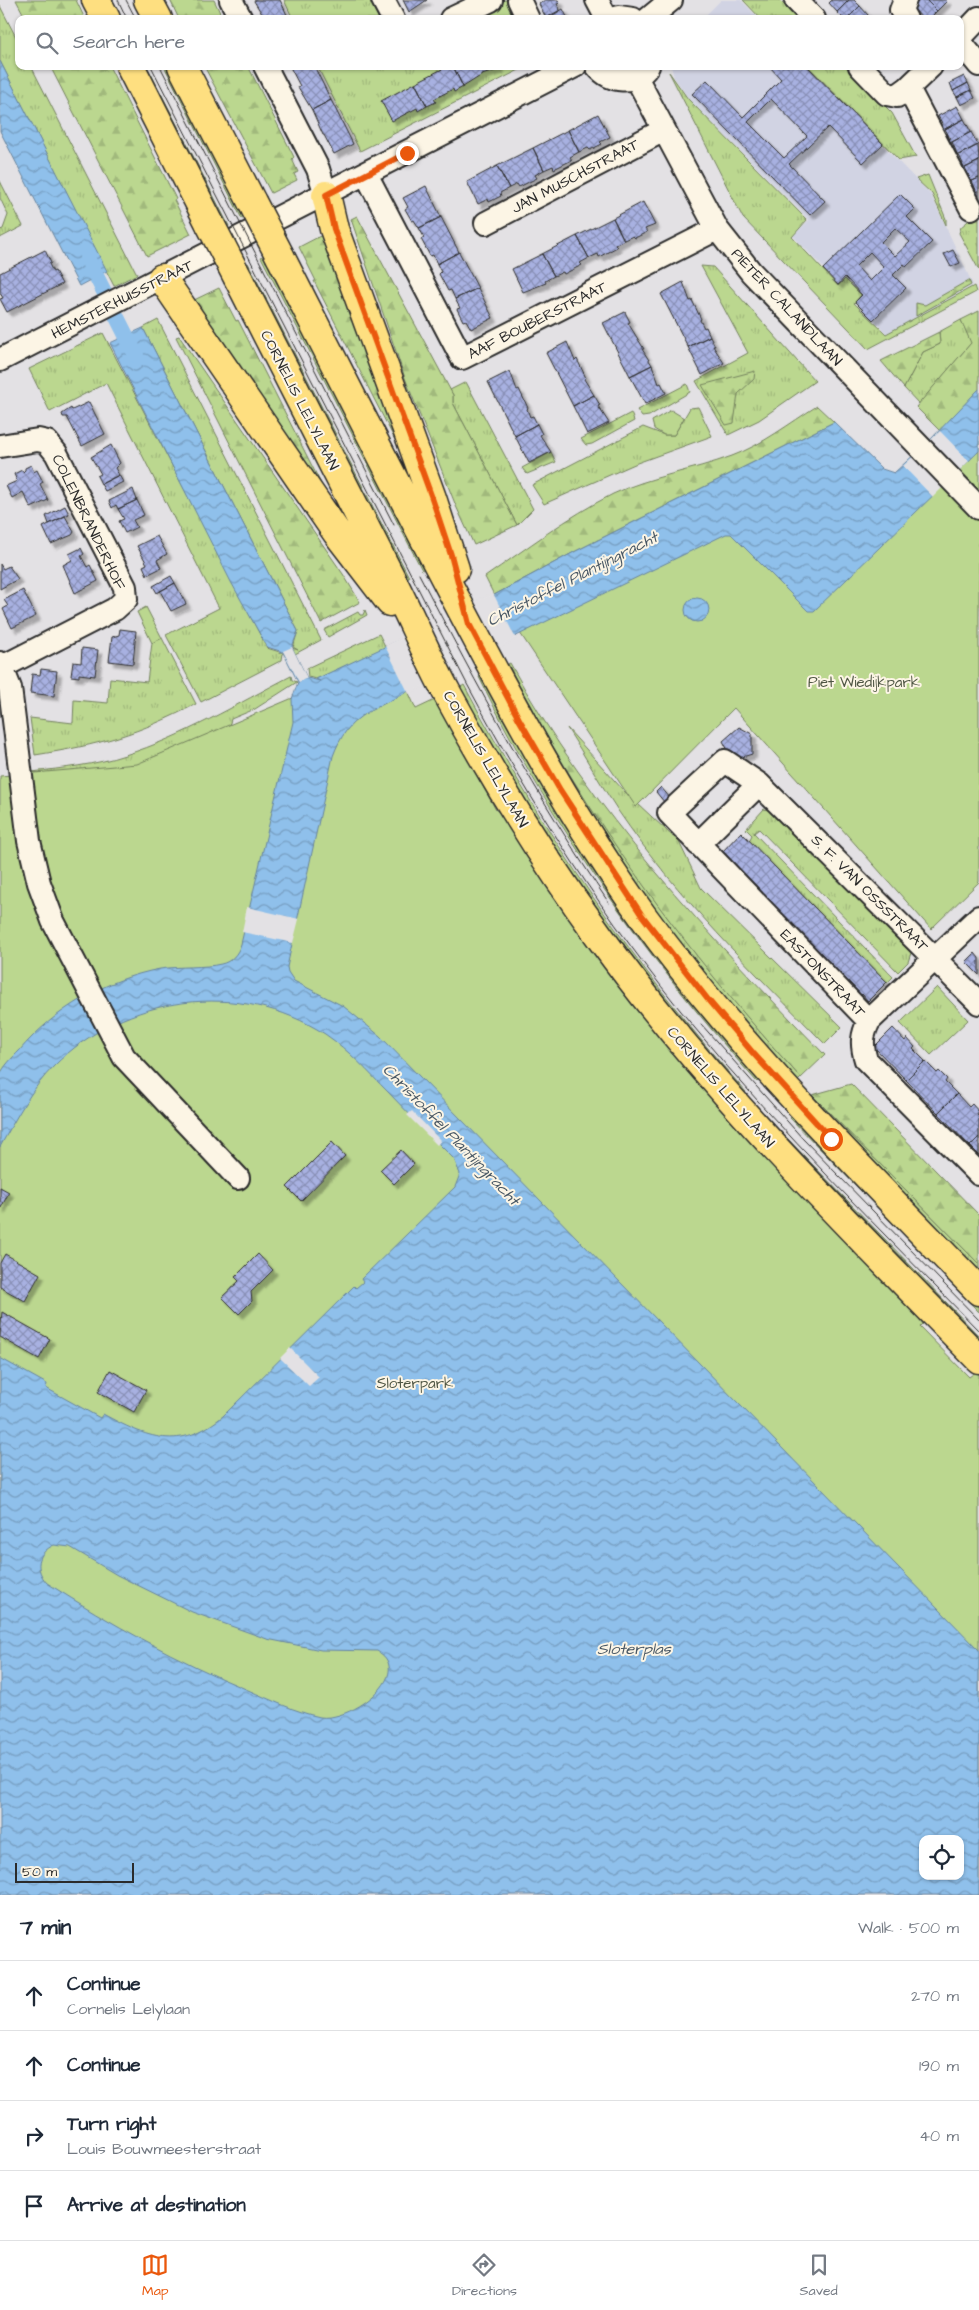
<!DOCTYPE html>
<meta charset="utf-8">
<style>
:root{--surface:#fff;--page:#f2f2f3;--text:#1f2937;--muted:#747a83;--line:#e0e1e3;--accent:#ea580c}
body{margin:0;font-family:"Architects Daughter",sans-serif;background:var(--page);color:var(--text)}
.controls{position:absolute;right:15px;bottom:15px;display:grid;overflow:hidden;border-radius:10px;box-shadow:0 1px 4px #0004}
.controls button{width:45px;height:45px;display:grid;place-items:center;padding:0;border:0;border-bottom:1px solid var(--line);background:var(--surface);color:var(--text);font:25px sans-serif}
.scale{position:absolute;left:15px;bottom:12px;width:119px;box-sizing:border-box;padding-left:5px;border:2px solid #2b2b2b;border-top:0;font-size:14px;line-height:18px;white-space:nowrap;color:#2b2b2b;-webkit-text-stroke:4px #fcf5e5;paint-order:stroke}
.stop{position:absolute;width:15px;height:15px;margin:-11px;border:4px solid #ea580c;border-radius:50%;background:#fff}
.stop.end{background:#ea580c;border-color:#fff;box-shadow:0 1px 5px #0008}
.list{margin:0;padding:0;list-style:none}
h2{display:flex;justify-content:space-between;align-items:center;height:65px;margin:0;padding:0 20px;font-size:21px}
h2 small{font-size:16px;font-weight:400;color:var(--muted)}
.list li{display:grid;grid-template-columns:32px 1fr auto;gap:15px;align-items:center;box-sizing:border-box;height:70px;padding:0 20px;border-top:1px solid var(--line)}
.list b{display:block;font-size:19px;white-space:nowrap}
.list p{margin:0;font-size:16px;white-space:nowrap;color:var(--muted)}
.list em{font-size:16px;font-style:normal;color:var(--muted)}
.icon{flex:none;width:28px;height:28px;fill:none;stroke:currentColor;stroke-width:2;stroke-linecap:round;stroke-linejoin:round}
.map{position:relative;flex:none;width:979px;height:1895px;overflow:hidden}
.search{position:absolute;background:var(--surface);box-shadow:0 1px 4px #0004;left:15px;right:15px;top:15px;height:55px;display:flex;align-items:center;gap:12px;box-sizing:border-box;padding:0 18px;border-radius:10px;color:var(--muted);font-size:19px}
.sheet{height:345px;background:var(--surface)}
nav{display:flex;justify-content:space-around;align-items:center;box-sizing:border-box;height:70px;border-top:1px solid var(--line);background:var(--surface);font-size:14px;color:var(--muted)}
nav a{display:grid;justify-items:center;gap:2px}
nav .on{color:var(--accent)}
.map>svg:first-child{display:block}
</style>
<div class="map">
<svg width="979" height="1895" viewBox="0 0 979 1895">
<defs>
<pattern id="grass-tufts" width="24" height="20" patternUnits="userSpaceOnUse" patternTransform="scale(1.25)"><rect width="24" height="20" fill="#bbd78f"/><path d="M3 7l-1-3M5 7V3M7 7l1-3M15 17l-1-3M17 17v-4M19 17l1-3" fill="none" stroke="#a1b97c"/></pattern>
<pattern id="forest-firs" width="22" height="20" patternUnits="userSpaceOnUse" patternTransform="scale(1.25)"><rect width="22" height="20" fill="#bbd78f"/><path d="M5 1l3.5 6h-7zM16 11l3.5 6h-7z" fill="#a1b97c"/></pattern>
<pattern id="water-waves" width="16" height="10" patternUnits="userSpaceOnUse" patternTransform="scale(1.25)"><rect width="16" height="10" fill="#8fc0eb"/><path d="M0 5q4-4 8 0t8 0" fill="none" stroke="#759cbf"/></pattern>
<pattern id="building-cross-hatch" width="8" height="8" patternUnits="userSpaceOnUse" patternTransform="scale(1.25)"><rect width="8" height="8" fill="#a8b1e1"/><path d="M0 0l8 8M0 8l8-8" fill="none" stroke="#8990b7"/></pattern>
<filter id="shadow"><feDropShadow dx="4.5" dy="4.5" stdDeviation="1" flood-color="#0004"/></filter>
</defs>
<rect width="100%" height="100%" fill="#e3e1e4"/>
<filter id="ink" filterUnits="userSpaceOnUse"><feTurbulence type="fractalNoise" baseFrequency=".02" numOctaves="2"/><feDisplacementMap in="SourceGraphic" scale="10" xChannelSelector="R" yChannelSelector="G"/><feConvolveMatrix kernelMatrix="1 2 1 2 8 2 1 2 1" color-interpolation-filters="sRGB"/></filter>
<g filter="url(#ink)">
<path fill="#d1d3e3" d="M721,0H741L759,19H702Z
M671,66H806L931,195L973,285L887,334L793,236L809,220L689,99L674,77Z"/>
<path fill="url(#grass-tufts)" stroke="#73815d" d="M284,0H373L383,19H293Z
M503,0H506L516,19H469Z
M743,0H779L798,19H761Z
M0,6L19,43V66H31L137,274L114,286L0,61Z
M140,66H147L229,226L223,229Z
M164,66H174L250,215L242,219Z
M317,66H527L360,151Z
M808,66H845L892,113L916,157L899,160Z
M669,72L688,99L807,220L792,237L838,286L845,279L861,295L854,303L886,334L974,286L976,292L868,349L743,218Z
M0,181L23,226L0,238V230L3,229L8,215L0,198Z
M979,212V270L959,233L961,227Z
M269,253L430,566L422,570L261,257Z
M248,263L409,577L402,580L242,267Z
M701,266L713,267L815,381L759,420L728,435L696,381L748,353Z
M158,320L321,640L295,654L292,648L298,650L293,647L298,631L143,328Z
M961,320L972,342L919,404L904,388L923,352L940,344L939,332Z
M103,333L267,648L283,653L282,660L201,702L166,635L219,608L106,383L50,412L29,369Z
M466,382L533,509L517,525L453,403V395L450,390Z
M698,407L712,436L637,463L544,504L532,485L643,427L664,435H674L690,408Z
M365,610L367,615L328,637L324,630L358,612L360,615H363Z
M379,634L386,648L316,679L308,677L307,668Z
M162,638L196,704C139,734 99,745 35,755L30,718L73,723L74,700L108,703L110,678L147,682L152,643Z
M485,674L762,1077L757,1082C648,960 551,825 479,677Z
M291,676L292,680L297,682L255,709L231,719L210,798L32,772C63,768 95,765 125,755C183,737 237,704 291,676Z
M464,685C543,832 635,968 746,1092L740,1098L579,893L458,689Z
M567,728L624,791L679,842L701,888L842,1027L825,1044C753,971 677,897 619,812C601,785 585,756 567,728Z
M567,770C635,881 714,982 801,1078L793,1086L708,987L567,783Z
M764,809L772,811L911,953L908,962L898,972L759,829L754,833L893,977L887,983L749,841L752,835L746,829Z
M937,987L968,1020L931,1055L900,1023Z
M813,1096L979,1264V1280L808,1101Z
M795,1113L979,1304V1312L790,1118Z
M779,1130L979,1336V1348L773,1135Z"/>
<path fill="url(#forest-firs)" stroke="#73815d" d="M16,0H76L85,19H26Z
M170,0H214L223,19H179Z
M50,66H109L176,199L174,200L191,234L147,256Z
M204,66H248L294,157L292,159L298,172L294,174L297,180L271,193Z
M928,175L946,219V225L932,194L916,179Z
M357,216L453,395V403L517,525L474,545L456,506L405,378L351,219Z
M326,233L420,489L314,281H316L299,247Z
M969,280L971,285L916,316V303L925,305Z
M219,288L236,321L238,320L343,527L190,302Z
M979,311V389L940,431L916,407L971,343L961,320Z
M939,332L940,344L923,352L904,388L881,361Z
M179,336L343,574L360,602L321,623L176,337Z
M755,371L754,379L738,394L734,423L726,425L702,385Z
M817,406L834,422L576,551L494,595L485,577C527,548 567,517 613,494C651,476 692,471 732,456C762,445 790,423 817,406Z
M146,607L162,638L152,643L137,612Z
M510,663C591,811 708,935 825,1055L801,1078C686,952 585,816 508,664Z
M851,1084L979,1215V1264L812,1095Z"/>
<path fill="#bbd78f" stroke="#73815d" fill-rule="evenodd" d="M687,384L690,392L649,416L642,417L637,410Z
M671,410L684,418L674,435H664L654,429L652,421Z
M631,413L634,421L592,444L586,445L581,439Z
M979,441V882L931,929L734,708L636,807L520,633L741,523L831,573Z
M551,452L556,462L527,474L522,468Z
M387,658L408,691L416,709L435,700L496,810L511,821L897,1289L923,1324L920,1327L969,1377L977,1371L979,1373V1895L0,1643V776L137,764ZM923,1839H960V1876H923Z"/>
<path fill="url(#water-waves)" stroke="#67849e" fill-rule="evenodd" d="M0,61L107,271L79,286L0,131Z
M143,328L298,631L292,647L307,678L320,681L316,679L485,600L576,551L834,422L882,469L894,473L931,439L979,389V451L814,611H808L731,534H726L506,641L368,712C350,722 340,737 333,756L287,967L288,972L294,981L343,1006L380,1036L979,1650V1895H0V1358L47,1384L46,1388L100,1418L103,1414C147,1438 180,1452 223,1416L354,1286L356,1288L363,1282L361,1279L455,1187L460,1174L454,1159C432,1137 410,1115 388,1092C368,1072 350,1051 325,1034C240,979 124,995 54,1066C31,1089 16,1118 0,1147C0,1133 0,1085 0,1075C3,1067 13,1057 19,1051C55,1009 106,979 160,969C179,966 205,968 221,964C231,962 238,954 241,944L293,722L292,699L298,682L283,652L267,647L231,582L110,343ZM54,1545L70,1547L117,1575L192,1612L267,1639L321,1650L377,1651C416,1673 352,1722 320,1717C296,1712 271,1700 248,1690C178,1661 111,1624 47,1583C34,1569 37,1553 54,1545ZM923,1839H960V1876H923Z
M685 610a12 12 0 1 1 24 0a12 12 0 1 1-24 0Z"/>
<path fill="#e3e1e4" d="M940,431L969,461L933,497L903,466Z
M493,593L516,639L409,694L385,646Z
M292,647L307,678L299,682L283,651Z
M247,907L299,919L293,943L242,932Z
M412,1111L441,1141L437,1145L407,1115Z
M290,1348L319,1377L309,1386L280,1358Z"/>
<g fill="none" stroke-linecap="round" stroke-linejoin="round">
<path stroke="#8fc0eb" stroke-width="16" d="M87,258L136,355"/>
</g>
<path fill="url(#building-cross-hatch)" stroke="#2b2b2b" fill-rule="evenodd" filter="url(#shadow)" d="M256,0H280L287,15L279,19H265L254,1Z
M403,0H427L409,12Z
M545,0H558L560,3L557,4L560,10L546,18L539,4Z
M832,0H849L837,12L829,3Z
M849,0H854L860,6L847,19H844L837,12Z
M920,0H926L937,11L929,19H923L912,7Z
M926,0H946L947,1L937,11Z
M860,6L868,15L864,19H847Z
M563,9L567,17L564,19H546Z
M292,66H314L331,100L312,110L298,87L300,86L290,67Z
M448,66H453L463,87L454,92L453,89L434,99L436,102L427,106L415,83Z
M453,66H499L500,69L482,75L463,87Z
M769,66H807L883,144L863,163L828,127L789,164L825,201L810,215L692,94L707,80L743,117L781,79ZM771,99L807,136L784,158L748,122Z
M964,76L968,83L953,91L950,83Z
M415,83L427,106L418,111L417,108L392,121L381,101Z
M968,83L971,90L957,97L953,91Z
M971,90L975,98L961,105L957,97Z
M331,100L353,144L334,154L324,135H323L312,110Z
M957,106L964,119L941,131L939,127L943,125L938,116Z
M598,114L610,137L600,142L602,144L590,150L588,148L579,152L568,130Z
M964,119L971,132L948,144L945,140L950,138L945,129Z
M568,130L579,152L570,157L572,160L554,169L553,166L544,170L533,148Z
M971,132L978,145L954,157L952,153L956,151L952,142Z
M978,145L979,161L961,170L959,166L963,164L959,155Z
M533,148L544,170L535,175L537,178L519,187L517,184L509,188L497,166Z
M979,161V178L968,183L966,179L970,177L965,168Z
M497,166L509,188L500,193L501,196L489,202L488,199L478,204L467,182Z
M979,178V203L972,192L976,190L972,181Z
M426,186L441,217L419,228L414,220L412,221L405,209L408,207L403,198Z
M900,194L915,209L907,217L932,242L906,267L904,264L893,275L906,288L873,320L855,302L862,295L845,277L838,285L823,269ZM895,228L910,242L895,256L881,242ZM870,252L884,267L870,281L856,266Z
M643,202L655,225L645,229L647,232L635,238L633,236L624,240L613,218Z
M441,217L459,252L437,264L433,255L430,256L421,239L424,237L419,228Z
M613,218L624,240L615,245L617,247L599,257L598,254L589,258L577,236Z
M577,236L589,258L580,263L582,265L564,274L563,272L554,276L542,254Z
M45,250L51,263L49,264L53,272L55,271L62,284L7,312L0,299L3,298L0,293V273Z
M953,250L960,263L951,267L944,254Z
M459,252L478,288L455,299L451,290L448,291L439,274L441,272L437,264Z
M542,254L554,276L545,281L546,283L523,292L512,269Z
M683,282L690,301L692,300L701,319L700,320L704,328L706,327L710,336L688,347L661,294Z
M478,288L493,318L471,329L466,320L463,321L457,309L460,308L455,299Z
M625,312L630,322L628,323L644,349H642L652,365L630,376L603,323Z
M710,336L715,346H713L724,363L702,375L688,347Z
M567,342L575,361L577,359L586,378L584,379L594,395L573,406L546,353Z
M652,365L659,384L661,383L666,393L645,404L630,376Z
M510,371L517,390L519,389L528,408L527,409L530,417L533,416L537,424L515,436L488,382Z
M594,395L600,405L598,406L609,423L587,434L573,406Z
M89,402L105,434L82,446L67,417H63L62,414L71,408L72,410Z
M537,424L542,434L540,435L551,452L529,463L515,436Z
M111,445L120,463L115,468L119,475L101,484L97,476L101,474L91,457Z
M31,465L34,472L37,470L43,482L40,484L48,500L31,508L23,492L12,498L6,486L17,481L14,474L22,470L23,472L25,470V468Z
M119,475L123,482L105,491L101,484Z
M133,489L137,500L118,509L116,505L112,508L109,501Z
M137,500L144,515L133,520L137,527L125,533L119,521L124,519L118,509Z
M65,506L69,514L49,524L46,516Z
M65,516L74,532L72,535L51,544L43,527Z
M157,536L167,554L157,560L161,568L147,575L143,566L147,564L137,546Z
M81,548L84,554L81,556L87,567L90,565L98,581L75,593L63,565L72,560L69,554Z
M0,564L3,569L9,566L18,579L0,589Z
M171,576L175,583L157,593L153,586Z
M175,583L186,604L171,611L160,591Z
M23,590L36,616L12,628L3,609L8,606L4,600Z
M120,629L136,631L133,664L109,661L112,637L119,635Z
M82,648L98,650L95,676L79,674V677L71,676L73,662L81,663Z
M41,669L57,671L54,696L30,693L32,674L40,675Z
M739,727L752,734V754L733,760L723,741Z
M661,787L670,798L665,803L656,792Z
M741,832L887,982L868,1001L862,994L860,996L721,853Z
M975,953L979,958V975L966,962Z
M893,1028L905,1041L907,1038L915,1047L913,1049L925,1061L906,1080L874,1047Z
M925,1061L937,1073L939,1071L947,1079L945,1082L957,1094L938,1113L906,1080Z
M957,1094L969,1107L972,1104L979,1112L977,1115L979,1117V1137L970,1146L938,1113Z
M979,1137V1155L970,1146Z
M332,1142L345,1156L301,1201L287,1187Z
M401,1150L414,1164L394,1184L380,1170Z
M0,1187L9,1192L0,1210Z
M5,1254L40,1274L25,1301L0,1287V1263Z
M258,1254L273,1270L251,1292L252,1301L239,1314L222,1297L239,1281L235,1277Z
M2,1312L50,1339L39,1359L0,1337Z
M110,1370L146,1390L134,1412L98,1392Z"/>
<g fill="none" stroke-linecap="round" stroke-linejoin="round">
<defs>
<path id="minor" d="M231,0L241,19
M383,0L393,19
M519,0L528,19
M597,0L607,19
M796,0L814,19
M905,0L901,10L906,19
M451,19L491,0
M612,19L619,17L633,19
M648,19L671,0
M960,38L979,18
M960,42L979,65
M265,66L318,169L326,195
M597,66C610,82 635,86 648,66
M860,66L887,94L897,96L908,88L931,66
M636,77L717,229L751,272L979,508
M908,88L971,208
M366,174L462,358L717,229
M486,223L664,130
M0,360L575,66
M0,446L38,440L47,442L56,453L125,587L126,599L115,609L2,667
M0,663L10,688L29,841L39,883L53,921L124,1057L238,1178
M698,844L759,784
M979,1003L759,784L725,761L669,813L869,1021C862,1035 861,1044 866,1060L979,1174
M869,1021L979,917"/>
<path id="major" d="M96,0L106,19
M148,0L158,19
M130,66L210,224
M182,66L252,202
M326,195L334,229L432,498L455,569
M280,256C342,378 404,501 468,622C521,722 575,822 642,915C741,1051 862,1170 979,1291
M162,278L337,533L390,602
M238,278C289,379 341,479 392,580C411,617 427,656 447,693C493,778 545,862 602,940C713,1093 848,1224 979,1359"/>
</defs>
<use href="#minor" stroke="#2b2b2b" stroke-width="26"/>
<use href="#major" stroke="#2b2b2b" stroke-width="31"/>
<use href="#minor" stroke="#fcf5e5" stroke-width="22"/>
<use href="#major" stroke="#fedf80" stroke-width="28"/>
<path stroke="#2b2b2b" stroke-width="1" d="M118,0L127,19
M126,0L136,19
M151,66L467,684C532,805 606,921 694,1027C782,1134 882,1231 979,1331
M160,66L394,525
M419,574C478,687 537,798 609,903
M701,1024L803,1139L979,1320"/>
<defs>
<path id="major-bridge" d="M252,202L280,256
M210,224L238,278"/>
</defs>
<use href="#major-bridge" stroke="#2b2b2b" stroke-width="31" stroke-linecap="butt"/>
<use href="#major-bridge" stroke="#fedf80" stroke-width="28"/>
</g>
</g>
<g fill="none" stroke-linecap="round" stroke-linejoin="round" filter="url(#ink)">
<path stroke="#ea580c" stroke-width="6" d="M407,153L326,195L334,229L432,498L451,555L469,624L519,719L560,790L641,914L709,1001L753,1053L831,1139"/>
</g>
<g text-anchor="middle" stroke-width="4" stroke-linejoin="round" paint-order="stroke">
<g font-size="15" fill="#2b2b2b" stroke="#fcf5e5">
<text transform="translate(575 176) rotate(-28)" y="5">JAN MUSCHSTRAAT</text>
<text transform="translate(122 299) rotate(-27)" y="5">HEMSTERHUISSTRAAT</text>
<text transform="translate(787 307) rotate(47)" y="5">PIETER CALANDLAAN</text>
<text transform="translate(537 320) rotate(-27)" y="5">AAF BOUBERSTRAAT</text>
<text transform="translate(300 400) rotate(63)" y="5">CORNELIS LELYLAAN</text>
<text transform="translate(89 522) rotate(64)" y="5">COLENBRANDERHOF</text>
<text transform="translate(486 759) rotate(60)" y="5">CORNELIS LELYLAAN</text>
<text transform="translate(870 893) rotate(45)" y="5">S. F. VAN OSSSTRAAT</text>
<text transform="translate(823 973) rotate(46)" y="5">EASTONSTRAAT</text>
<text transform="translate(721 1087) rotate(49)" y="5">CORNELIS LELYLAAN</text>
</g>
<g font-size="15" fill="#4f5644" stroke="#fcf5e5">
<text x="864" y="687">Piet Wiedijkpark</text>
<text x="415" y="1388">Sloterpark</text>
</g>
<g font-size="16" font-style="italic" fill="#495865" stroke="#fcf5e5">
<text transform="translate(572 578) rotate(-27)" y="6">Christoffel Plantijngracht</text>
<text transform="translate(452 1134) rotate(46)" y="6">Christoffel Plantijngracht</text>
<text x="634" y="1654">Sloterplas</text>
</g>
</g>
</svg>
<div class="controls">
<button><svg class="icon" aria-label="locate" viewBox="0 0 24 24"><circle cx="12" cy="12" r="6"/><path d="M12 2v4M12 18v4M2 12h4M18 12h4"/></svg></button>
</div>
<div class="scale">50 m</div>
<div class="stop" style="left:831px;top:1139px"></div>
<div class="stop end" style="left:407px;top:153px"></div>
<div class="search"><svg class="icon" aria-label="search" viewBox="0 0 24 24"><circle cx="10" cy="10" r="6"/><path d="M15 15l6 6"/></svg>Search here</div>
</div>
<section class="sheet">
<h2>7 min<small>Walk · 500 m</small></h2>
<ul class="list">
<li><svg class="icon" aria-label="ahead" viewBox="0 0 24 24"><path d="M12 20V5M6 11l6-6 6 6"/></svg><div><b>Continue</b><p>Cornelis Lelylaan</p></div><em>270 m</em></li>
<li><svg class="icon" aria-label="ahead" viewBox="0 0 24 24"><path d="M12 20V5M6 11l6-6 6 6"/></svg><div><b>Continue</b></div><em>190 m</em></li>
<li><svg class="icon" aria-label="right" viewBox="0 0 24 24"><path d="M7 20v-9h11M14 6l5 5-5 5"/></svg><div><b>Turn right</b><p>Louis Bouwmeesterstraat</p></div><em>40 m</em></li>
<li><svg class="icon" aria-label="arrive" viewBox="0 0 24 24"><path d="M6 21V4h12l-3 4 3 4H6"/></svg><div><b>Arrive at destination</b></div></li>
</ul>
</section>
<nav>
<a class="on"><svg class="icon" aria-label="map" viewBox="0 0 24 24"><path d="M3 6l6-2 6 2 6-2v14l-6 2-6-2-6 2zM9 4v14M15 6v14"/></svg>Map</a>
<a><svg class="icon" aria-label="directions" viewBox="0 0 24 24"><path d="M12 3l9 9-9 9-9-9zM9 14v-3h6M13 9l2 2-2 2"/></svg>Directions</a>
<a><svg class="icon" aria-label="saved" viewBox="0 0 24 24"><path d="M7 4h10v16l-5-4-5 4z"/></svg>Saved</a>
</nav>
